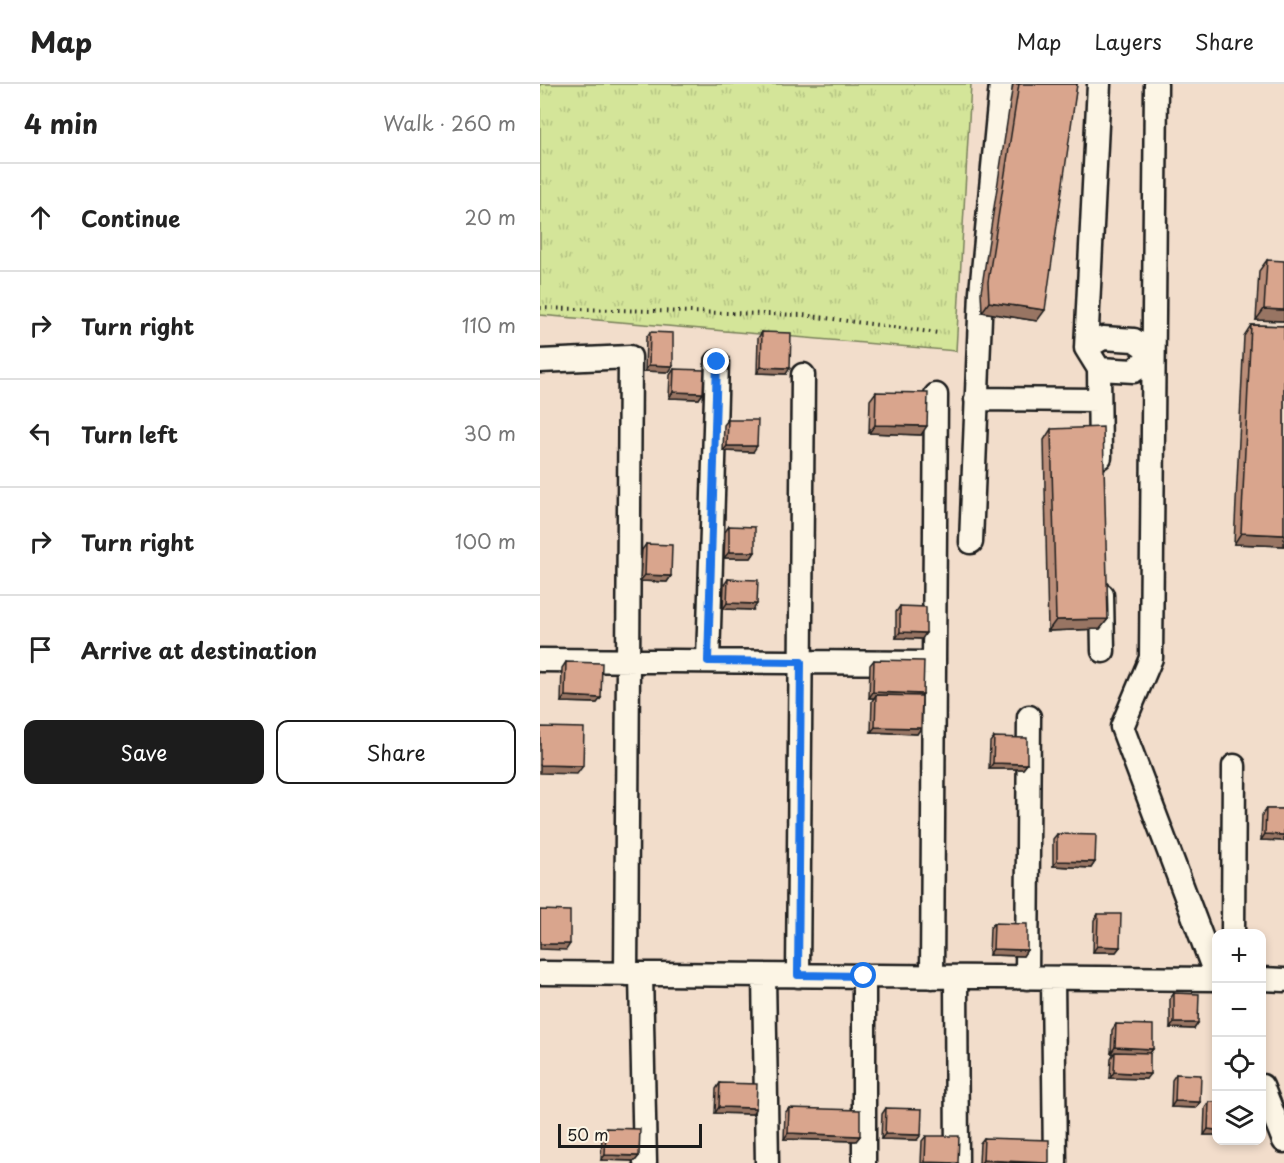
<!DOCTYPE html>
<meta charset="utf-8">
<style>
:root{--surface:#fff;--page:#f2f2f2;--text:#222;--muted:#767676;--line:#e0e0e0;--accent:#1c1c1c}
body{margin:0;font-family:"Playpen Sans",sans-serif;background:var(--page);color:var(--text)}
.controls{position:absolute;right:18px;bottom:18px;display:grid;overflow:hidden;border-radius:12px;box-shadow:0 3px 9px #0003}
.controls button{width:54px;height:54px;display:grid;place-items:center;padding:0;border:0;border-bottom:2px solid var(--line);background:var(--surface);color:var(--text);font:30px sans-serif}
.scale{position:absolute;left:18px;bottom:15px;width:144px;box-sizing:border-box;padding-left:6px;border:3px solid #1c1c1c;border-top:0;font-size:16px;line-height:21px;white-space:nowrap;color:#1c1c1c;-webkit-text-stroke:4px #fcf5e5;paint-order:stroke}
.stop{position:absolute;width:18px;height:18px;margin:-14px;border:4px solid #1a73e8;border-radius:50%;background:#fff}
.stop.end{background:#1a73e8;border-color:#fff;box-shadow:0 2px 6px #0008}
.list{margin:0;padding:0;list-style:none}
h2{display:flex;justify-content:space-between;align-items:center;height:78px;margin:0;padding:0 24px;font-size:26px}
h2 small{font-size:20px;font-weight:400;color:var(--muted)}
.list li{display:grid;grid-template-columns:39px 1fr auto;gap:18px;align-items:center;box-sizing:border-box;height:108px;padding:0 24px;border-top:2px solid var(--line)}
.list b{display:block;font-size:22px;white-space:nowrap}
.list em{font-size:20px;font-style:normal;color:var(--muted)}
.actions{display:flex;gap:12px;padding:18px 24px}
.actions a{flex:1;padding:14px 0;border:2px solid var(--accent);border-radius:12px;text-align:center;font-size:21px;color:var(--accent)}
.actions .main{background:var(--accent);color:#fff}
.icon{flex:none;width:33px;height:33px;fill:none;stroke:currentColor;stroke-width:2;stroke-linecap:round;stroke-linejoin:round}
.map{position:relative;flex:none;width:744px;height:1079px;overflow:hidden}
header{display:flex;align-items:center;gap:36px;box-sizing:border-box;height:84px;padding:0 30px;background:var(--surface);border-bottom:2px solid var(--line)}
header strong{font-size:28px}
nav{display:flex;gap:33px;margin-inline-start:auto;font-size:21px}
main{display:flex}
aside{flex:1;background:var(--surface)}
.map>svg:first-child{display:block}
</style>
<header>
<strong>Map</strong>
<nav><a>Map</a><a>Layers</a><a>Share</a></nav>
</header>
<main>
<aside>
<h2>4 min<small>Walk · 260 m</small></h2>
<ul class="list">
<li><svg class="icon" aria-label="ahead" viewBox="0 0 24 24"><path d="M12 20V5M6 11l6-6 6 6"/></svg><div><b>Continue</b></div><em>20 m</em></li>
<li><svg class="icon" aria-label="right" viewBox="0 0 24 24"><path d="M7 20v-9h11M14 6l5 5-5 5"/></svg><div><b>Turn right</b></div><em>110 m</em></li>
<li><svg class="icon" aria-label="left" viewBox="0 0 24 24"><path d="M17 20v-9H6M10 6l-5 5 5 5"/></svg><div><b>Turn left</b></div><em>30 m</em></li>
<li><svg class="icon" aria-label="right" viewBox="0 0 24 24"><path d="M7 20v-9h11M14 6l5 5-5 5"/></svg><div><b>Turn right</b></div><em>100 m</em></li>
<li><svg class="icon" aria-label="arrive" viewBox="0 0 24 24"><path d="M6 21V4h12l-3 4 3 4H6"/></svg><div><b>Arrive at destination</b></div></li>
</ul>
<div class="actions"><a class="main">Save</a><a>Share</a></div>
</aside>
<div class="map">
<svg width="744" height="1079" viewBox="0 0 744 1079">
<defs>
<pattern id="grass-tufts" width="24" height="20" patternUnits="userSpaceOnUse" patternTransform="scale(1.5)"><rect width="24" height="20" fill="#d4e599"/><path d="M3 7l-1-3M5 7V3M7 7l1-3M15 17l-1-3M17 17v-4M19 17l1-3" fill="none" stroke="#b5c483"/></pattern>
</defs>
<rect width="100%" height="100%" fill="#f2ddcb"/>
<filter id="ink" filterUnits="userSpaceOnUse"><feTurbulence type="fractalNoise" baseFrequency=".0167" numOctaves="2"/><feDisplacementMap in="SourceGraphic" scale="12" xChannelSelector="R" yChannelSelector="G"/><feConvolveMatrix kernelMatrix="1 2 1 2 8 2 1 2 1" color-interpolation-filters="sRGB"/></filter>
<g filter="url(#ink)">
<path fill="url(#grass-tufts)" stroke="#78805a" stroke-width="1.5" d="M0,0H431L416,267L0,231Z"/>
<g fill="none" stroke-linecap="round" stroke-linejoin="round">
<defs>
<path id="street" d="M559,0L546,264L559,285L560,373
M616,0L611,574L582,643L676,892
M546,264L563,254L594,256L613,269
M0,277L90,273L86,890
M559,285L594,287L613,269
M436,315L559,316
M431,458L441,208L461,0
M562,511L563,567
M0,576L394,579L396,311
M168,577L177,278
M693,850L694,682
M0,889L676,895
M101,890L105,1079
M224,891L227,1079
M258,892L263,291
M324,892V1079
M392,893L394,579
M416,893L417,1079
M487,894L489,633
M513,894L515,1079
M722,895L744,896
M722,1002L744,1057"/>
</defs>
<use href="#street" stroke="#1c1c1c" stroke-width="27"/>
<path stroke="#1c1c1c" stroke-width="4" stroke-dasharray="1.5 4.5" stroke-linecap="butt" d="M0,224L263,231L398,249"/>
<use href="#street" stroke="#fcf5e5" stroke-width="22"/>
</g>
<path fill="#bb8e79" stroke="#1c1c1c" stroke-width="1.5" d="M473,0H537L497,237L442,228L441,208Z
M727,176L744,237L716,236L719,187Z
M711,241L744,242V462L694,460L704,252Z
M110,248L129,288L105,287L106,254Z
M222,248L246,290L217,289L218,254Z
M134,285L163,309L159,315L129,314L130,291Z
M336,308L381,351L329,349L330,316Z
M188,336L213,368L183,367L184,341Z
M511,345L568,535L560,545L508,547L504,356Z
M189,442L215,468L211,474H184L185,448Z
M106,460L131,492L127,498L100,497L102,466Z
M188,495L213,526L183,525L184,501Z
M360,522L382,555L356,554V528Z
M334,576L383,610L382,612L381,644L377,650L331,648L332,617L334,614H329L330,581Z
M26,578L61,614L57,619L21,618L22,584Z
M454,653L487,680L483,685H449L450,658Z
M726,725H744V757L721,756L722,731Z
M517,750L555,778L551,784L513,782V755Z
M558,830L580,863L576,868H553L554,836Z
M454,839L487,866L483,872L449,871L450,844Z
M634,909L658,939L654,945L630,944V915Z
M576,940L613,965L610,969L606,995L570,994L571,974L574,969H571L572,946Z
M636,990L660,1018L656,1024L631,1023L632,996Z
M180,999L212,1030L175,1029L176,1005Z
M669,1018L676,1051H664L665,1024Z
M249,1024L320,1052L316,1057L244,1055L245,1029Z
M346,1024L377,1056L341,1055L342,1030Z
M66,1044L99,1072L95,1077L61,1076L62,1050Z
M386,1052L418,1079H381L382,1057Z
M444,1054L509,1079H439L440,1059Z"/>
<path fill="#987463" stroke="#1c1c1c" stroke-width="1.5" d="M449,218L505,226L497,237L442,228Z
M724,225L744,226V237L716,236Z
M109,281L133,282L129,288L105,287Z
M221,283L250,284L246,290L217,289Z
M133,308L163,309L159,315L129,314Z
M335,341L387,342L381,351L329,349Z
M187,362H217L213,368L183,367Z
M701,449L744,451V462L694,460Z
M189,468H215L211,474H184Z
M105,491L131,492L127,498L100,497Z
M187,519L217,520L213,526L183,525Z
M568,535L560,545L508,547L516,536Z
M360,548L386,549L382,555L356,554Z
M333,608L383,610L379,616L336,611L334,614H329Z
M25,612L61,614L57,619L21,618Z
M335,643L381,644L377,650L331,648Z
M453,679L487,680L483,685H449Z
M0,681L43,682L37,690L0,689Z
M725,750L744,751V757L721,756Z
M517,777L555,778L551,784L513,782Z
M0,860H30L26,866L0,865Z
M557,862L580,863L576,868H553Z
M453,865L487,866L483,872L449,871Z
M634,939H658L654,945L630,944Z
M575,963L613,965L609,970L571,969Z
M574,988L610,990L606,995L570,994Z
M635,1017L660,1018L656,1024L631,1023Z
M179,1023L216,1024L212,1030L175,1029Z
M668,1045L676,1046V1051H664Z
M248,1049L320,1052L316,1057L244,1055Z
M345,1050L381,1051L377,1056L341,1055Z
M65,1071L99,1072L95,1077L61,1076Z
M443,1076L508,1079H441Z"/>
<path fill="#d9a58d" stroke="#1c1c1c" stroke-width="1.5" d="M479,0H537L505,226L449,218L448,198Z
M727,176L744,177V226L724,225Z
M711,241L744,242V451L701,449Z
M110,248L133,249V282L109,281Z
M222,248L251,249L250,284L221,283Z
M134,285L164,286L163,309L133,308Z
M336,308L388,309L387,342L335,341Z
M188,336H218L217,362H187Z
M563,343L568,535L516,536L511,345Z
M189,442L215,443V468H189Z
M106,460L132,461L131,492L105,491Z
M188,495L218,496L217,520L187,519Z
M360,522L386,523V549L360,548Z
M334,576L384,577L383,610L333,608Z
M26,578L62,579L61,614L25,612Z
M336,611L382,612L381,644L335,643Z
M0,643L44,644L43,682L0,681Z
M454,653L487,654V680L453,679Z
M726,725H744V751L725,750Z
M517,750L556,751L555,778L517,777Z
M0,826L30,827V860H0Z
M558,830H581L580,863L557,862Z
M454,839L487,840V866L453,865Z
M634,909L659,910L658,939H634Z
M576,940L613,941V965L575,963Z
M575,968L610,969V990L574,988Z
M636,990L661,991L660,1018L635,1017Z
M180,999L217,1000L216,1024L179,1023Z
M669,1018H676V1046L668,1045Z
M249,1024L320,1026V1052L248,1049Z
M346,1024L382,1025L381,1051L345,1050Z
M66,1044L100,1045L99,1072L65,1071Z
M386,1052H419L418,1079L385,1078Z
M444,1054L509,1056V1079L443,1076Z"/>
</g>
<g fill="none" stroke-linecap="round" stroke-linejoin="round" filter="url(#ink)">
<path stroke="#1a73e8" stroke-width="8" d="M177,278L168,577L261,578L258,891L324,892"/>
</g>
</svg>
<div class="controls">
<button>+</button>
<button>−</button>
<button><svg class="icon" aria-label="locate" viewBox="0 0 24 24"><circle cx="12" cy="12" r="6"/><path d="M12 2v4M12 18v4M2 12h4M18 12h4"/></svg></button>
<button><svg class="icon" aria-label="layers" viewBox="0 0 24 24"><path d="M12 4l9 5-9 5-9-5zM3 14l9 5 9-5"/></svg></button>
</div>
<div class="scale">50 m</div>
<div class="stop" style="left:324px;top:892px"></div>
<div class="stop end" style="left:177px;top:278px"></div>
</div>
</main>
